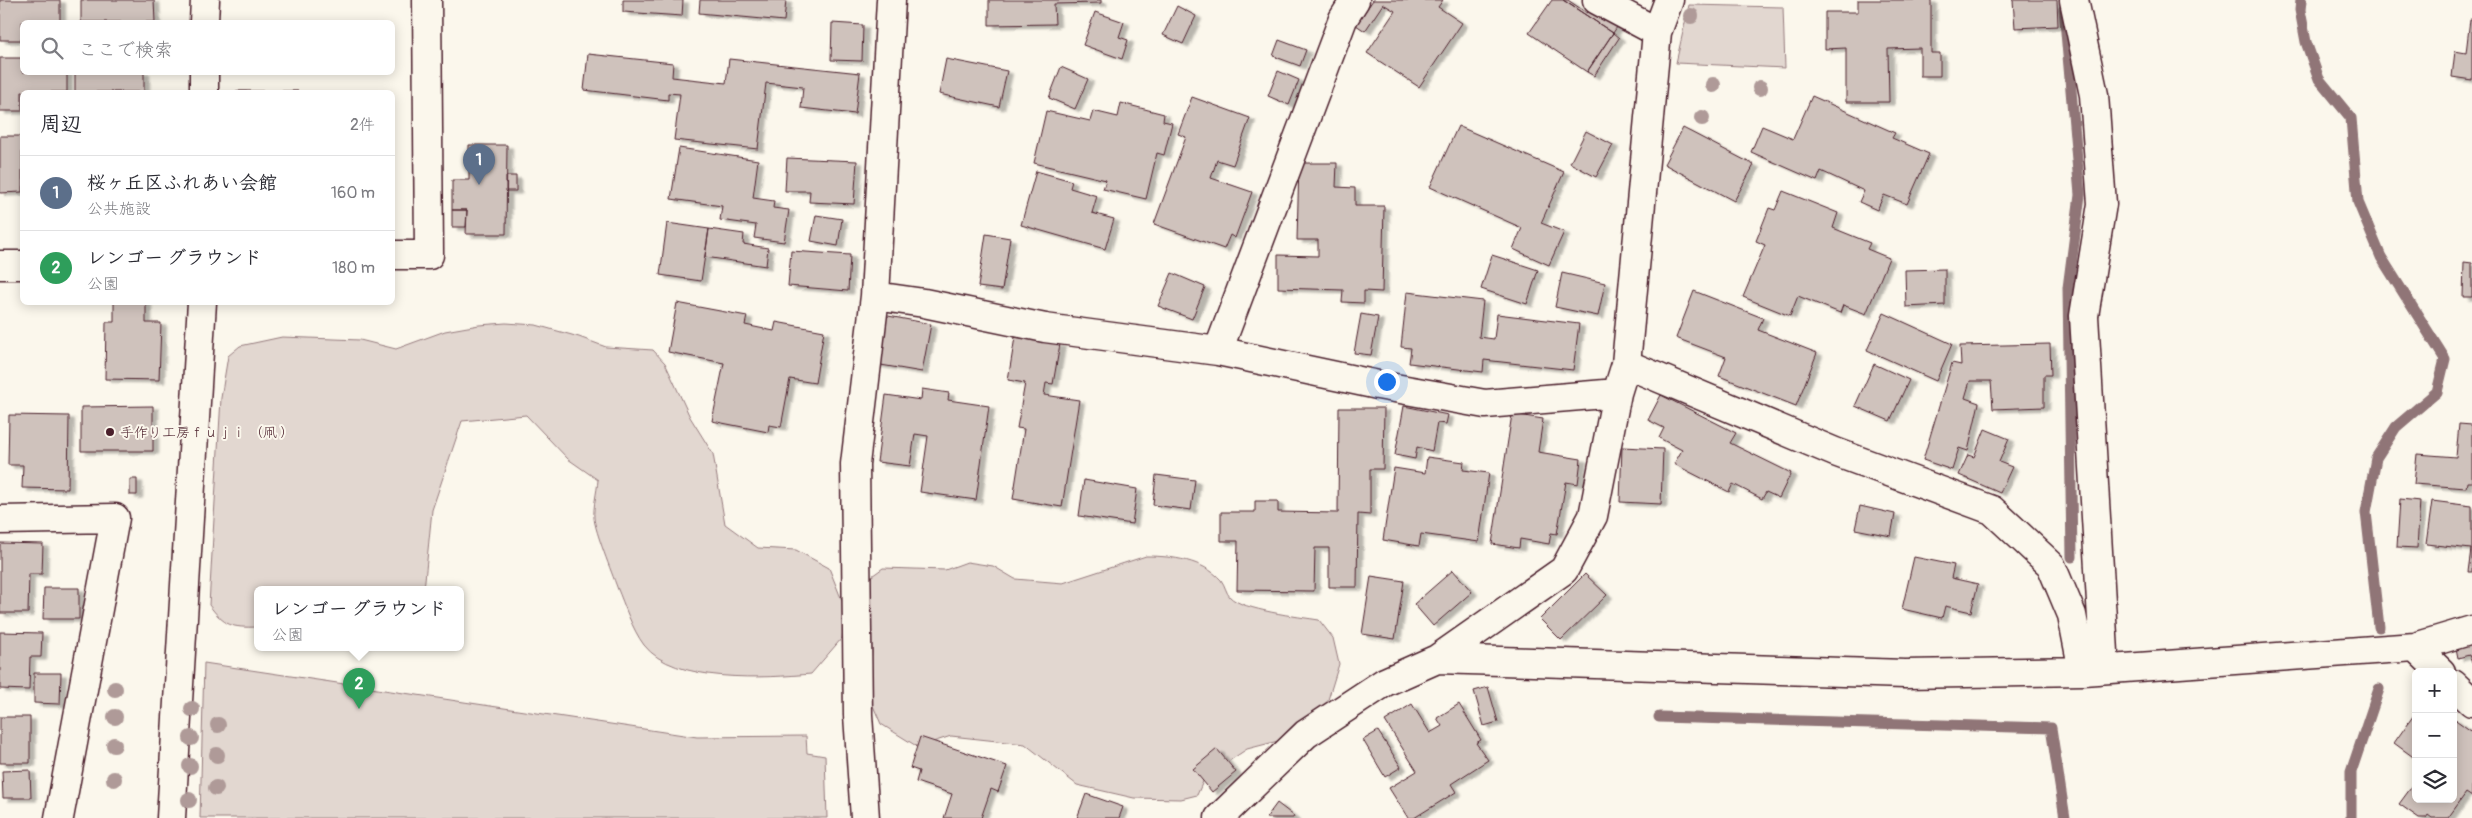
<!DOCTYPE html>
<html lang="ja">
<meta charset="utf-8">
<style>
:root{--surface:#fff;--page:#f7f7f7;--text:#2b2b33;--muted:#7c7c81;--line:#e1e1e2;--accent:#1a73e8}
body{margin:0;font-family:Pangolin,"Klee One",sans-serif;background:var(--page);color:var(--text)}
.controls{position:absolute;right:15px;bottom:15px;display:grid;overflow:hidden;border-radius:8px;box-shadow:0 2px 12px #0003}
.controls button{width:45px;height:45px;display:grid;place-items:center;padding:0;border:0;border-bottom:1px solid var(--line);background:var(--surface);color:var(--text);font:25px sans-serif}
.you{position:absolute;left:1386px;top:381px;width:18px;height:18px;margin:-12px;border:4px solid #fff;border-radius:50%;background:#1a73e8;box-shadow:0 0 0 8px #1a73e833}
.badge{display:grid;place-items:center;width:32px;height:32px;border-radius:50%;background:var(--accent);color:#fff;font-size:16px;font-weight:700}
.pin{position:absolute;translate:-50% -41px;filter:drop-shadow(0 1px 2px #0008)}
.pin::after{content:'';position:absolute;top:26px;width:18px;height:15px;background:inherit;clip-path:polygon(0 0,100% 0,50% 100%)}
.popup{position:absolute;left:254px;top:586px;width:210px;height:65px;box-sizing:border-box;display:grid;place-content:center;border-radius:8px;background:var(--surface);filter:drop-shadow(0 1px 4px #0005);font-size:16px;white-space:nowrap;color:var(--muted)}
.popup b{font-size:19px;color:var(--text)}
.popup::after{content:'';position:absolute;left:50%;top:100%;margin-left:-10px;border:10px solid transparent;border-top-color:var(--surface)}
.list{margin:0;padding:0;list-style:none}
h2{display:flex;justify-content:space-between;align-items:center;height:65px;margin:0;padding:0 20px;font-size:21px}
h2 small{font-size:16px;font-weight:400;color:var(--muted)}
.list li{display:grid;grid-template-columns:32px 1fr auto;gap:15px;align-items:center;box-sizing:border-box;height:75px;padding:0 20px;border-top:1px solid var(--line)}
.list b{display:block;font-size:19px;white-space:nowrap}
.list p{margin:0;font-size:16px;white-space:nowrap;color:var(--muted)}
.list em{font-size:16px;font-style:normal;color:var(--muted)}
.icon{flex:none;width:28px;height:28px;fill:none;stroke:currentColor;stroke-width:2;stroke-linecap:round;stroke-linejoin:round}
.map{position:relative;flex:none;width:2472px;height:818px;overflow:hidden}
.search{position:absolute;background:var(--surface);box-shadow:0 2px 12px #0003;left:20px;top:20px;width:375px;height:55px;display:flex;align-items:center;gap:12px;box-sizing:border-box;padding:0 18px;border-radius:8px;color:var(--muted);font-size:19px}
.panel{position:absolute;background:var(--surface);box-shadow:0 2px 12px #0003;left:20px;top:90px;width:375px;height:215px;border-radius:8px}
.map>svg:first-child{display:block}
</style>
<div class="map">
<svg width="2472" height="818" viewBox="0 0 2472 818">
<defs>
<filter id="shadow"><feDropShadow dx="5.5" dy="3" stdDeviation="1" flood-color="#0004"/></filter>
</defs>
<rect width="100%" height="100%" fill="#fbf7ec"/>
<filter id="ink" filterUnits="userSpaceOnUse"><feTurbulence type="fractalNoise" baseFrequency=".02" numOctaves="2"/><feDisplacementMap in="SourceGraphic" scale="10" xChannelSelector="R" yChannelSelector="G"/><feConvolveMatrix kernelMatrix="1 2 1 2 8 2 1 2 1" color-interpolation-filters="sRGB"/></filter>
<g filter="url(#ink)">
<path fill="#e2d7d0" stroke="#967b7e" d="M1689,5L1783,7L1785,68L1676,63Z
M506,323L536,325L579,337L606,347L653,350L665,363L690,417L713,454L725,524L758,548L796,550L829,568L845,608L842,638L811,674C766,678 674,684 644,645C632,629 625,606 617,587C612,573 595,531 594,518C593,506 597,492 598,480L568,459L526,415L462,421L432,510L424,590H258V627C231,628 225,626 209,605L221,398L228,356L240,346L282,337L360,340L396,349L445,331L479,325Z
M1146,556C1172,556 1203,560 1221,580C1225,585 1226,593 1230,597C1242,610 1300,617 1319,620L1333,638L1339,664L1327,703L1278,741L1247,749L1205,777L1197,795L1181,799L1134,798L1077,785L1025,744L951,736L918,747L881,724L867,692L872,653L869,578L883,568L945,570L967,562L993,566L1015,579L1063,583Z
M204,663L697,737L806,736L807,753L825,756L827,818H200Z"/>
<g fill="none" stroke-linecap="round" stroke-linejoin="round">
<path stroke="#907477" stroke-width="11" d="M2301,0L2300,10L2306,42L2319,79L2351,118L2358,202L2381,257L2445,359L2437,392L2396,427L2376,458L2366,512L2379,627
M2064,9L2080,195L2068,288L2072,557
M1659,717L2051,728L2065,818
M2351,818V772L2379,689"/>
</g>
<path fill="#cfc2bc" stroke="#4a1f2b" filter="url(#shadow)" d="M0,0H60V22H22V40H0Z
M81,0H154L155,22H81Z
M623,0H683L682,16L623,12Z
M700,0H786L784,21L699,13Z
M989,0H1101V3L1054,4L1055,24L989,25Z
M1373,0H1443L1438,7L1462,23L1419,87L1367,53L1395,11L1383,4L1365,31L1356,25Z
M1552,0H1563L1613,33L1587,72L1529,33Z
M1563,0H1568L1587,13L1590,9L1617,27L1613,33Z
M1858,0H1931V53H1940V76H1920V48L1888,49L1889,102H1846V48L1825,49V12H1858Z
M2013,0H2057L2058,26L2015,28Z
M1177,6L1196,16L1183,44L1163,35Z
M1095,12L1124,22L1119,37L1128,40L1122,59L1083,45Z
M2470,19H2472V80L2452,77L2455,51L2466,53Z
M832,23L863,25L862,61L831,60Z
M1613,33L1619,38L1594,76L1587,72Z
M1279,40L1306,50L1300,66L1273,56Z
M588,54L673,63L672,77L726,83L729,59L860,73L855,114L801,108L803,87L766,83L758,149L674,140L680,94L668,93V100L584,90Z
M0,58H22V72H67V92H22V111H0Z
M946,59L1007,71L999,107L939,94Z
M1061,67L1088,79L1075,109L1049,98Z
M1278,71L1299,80L1289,105L1268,96Z
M75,72H144V92H75Z
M236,91H298V92H236Z
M1812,96L1895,133L1892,138L1929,154L1907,204L1884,195L1877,210L1859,202L1864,191L1821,171L1817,181L1751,152L1762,126L1793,139Z
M1192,97L1250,118L1233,165L1217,160L1211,178L1252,192L1235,238L1230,235L1224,249L1154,224L1186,137L1178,134Z
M1121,103L1164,114L1163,121L1172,123L1164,155L1157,153L1146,199L1103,189L1106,180L1034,163L1046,111L1090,121L1093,111L1118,117Z
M1458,126L1564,172L1541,223L1564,232L1549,265L1513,249L1522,228L1430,187Z
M1683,128L1754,165L1734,201L1664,164Z
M1586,131L1613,145L1596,177L1570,163Z
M0,136H22V192L0,193Z
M469,145H507L506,234H466L467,210H452V180H469Z
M679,148L758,160L753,198L774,201L773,208L789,210L784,242L754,238L756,225L720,220L722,206L671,199Z
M787,158L857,161L854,204L809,202L810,191H785Z
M1299,163H1337L1336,187L1355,188V206H1384L1382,292L1364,291V303L1342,302L1343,290L1278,288V255L1318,256V240H1297Z
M1036,171L1072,181L1070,188L1097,196L1092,213L1114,219L1105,249L1021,225Z
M506,176H516V191H506Z
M1783,191L1838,213L1833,228L1870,243L1867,249L1889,258L1866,314L1843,305L1840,313L1798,296L1790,316L1743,297L1765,245L1756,241L1769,208L1775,210Z
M452,210H467L466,227H452Z
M816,215L842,219L838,246L811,241Z
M667,223L709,229L701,281L660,275Z
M709,229L744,234L743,244L768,248L766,266L705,257Z
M986,234L1010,238L1002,290L978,287Z
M791,251L850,255L848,291L788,286Z
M1492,255L1538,270L1527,304L1481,289Z
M2464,262L2472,263V297H2463Z
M1945,269V305L1906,307L1905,270Z
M1172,273L1205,287L1192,319L1158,306Z
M1562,273L1605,283L1598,316L1555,307Z
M1694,291L1763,318L1758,330L1817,353L1796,406L1719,376L1726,357L1676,338Z
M1407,292L1483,301L1479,337L1494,339L1497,314L1579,324L1573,370L1484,360L1483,372L1409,363L1411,348L1401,347Z
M114,302H146V323H161L159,380L105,379L106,322H114Z
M677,303L747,316L745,325L774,331L776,322L824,331L815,383L790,379L781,427L769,425L768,432L712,421L724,363L668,352Z
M1884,313L1952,344L1936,381L1867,350Z
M1361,314L1378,317L1371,355L1354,353Z
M883,315L931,324L922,372L875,364Z
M1015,337L1060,344L1053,384L1046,383L1044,395L1079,400L1062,507L1013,499L1024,429L1017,428L1025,383L1008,380Z
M2050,344L2051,375H2044V407L1993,409L1991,381H1970L1965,398L1979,403L1968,451L1959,448L1952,470L1923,460L1952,363L1961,365L1960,346Z
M1874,364L1909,380L1890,421L1855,406Z
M922,389L949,393L948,400L989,406L976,500L920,492L928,436L915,434L910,466L877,462L886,395L921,400Z
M1661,395L1736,433L1730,443L1791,473L1779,498L1766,492L1762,499L1733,484L1729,492L1674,464L1682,450L1659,438L1664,428L1648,420Z
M153,406V451H81V407Z
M1404,406L1448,415L1446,424L1437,423L1432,451L1417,447L1415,459L1395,455Z
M1339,408H1384L1383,469H1370V515L1358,514L1357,587H1329V548H1315L1314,591L1237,590L1238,541H1221V512H1255V501H1278V512L1338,513Z
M1512,414L1543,419L1538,452L1581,459L1578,484L1566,482L1557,534L1551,533L1549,544L1520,539L1519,548L1492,544Z
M9,415L69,416L68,489L22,488L23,465H8Z
M2459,424L2472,425V482H2467L2466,488L2414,484L2417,454L2456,457Z
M1985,429L2009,439L1999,462L2012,467L2000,493L1959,475L1968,455L1974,457Z
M1622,447L1663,449L1661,504L1620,502Z
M1427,457L1464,462L1463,470L1489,473L1479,542L1421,534L1419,546L1383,540L1394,468L1425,473Z
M1156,475L1195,480L1191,510L1153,505Z
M130,479H137V495H130Z
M1084,480L1137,489L1132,524L1079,516Z
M2400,499L2420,501L2417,548L2397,547Z
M2432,501L2472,506V572H2468L2471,549L2426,544Z
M1860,506L1895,514L1891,536L1855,529Z
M0,543L43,544L42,574H29L28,613H0Z
M1914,557L1954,565L1951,578L1978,584L1971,612L1945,606L1942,618L1902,609Z
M1453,570L1472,592L1433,626L1414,604Z
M1585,574L1607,595L1561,640L1540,619Z
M1371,576L1404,581L1395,639L1362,634Z
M44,588H79V619H43Z
M0,632L42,633L41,657H30L29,690L0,689Z
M2472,645V663L2469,655L2458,658L2456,648Z
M34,673H61L60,704L34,703Z
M1488,687L1498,722L1484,726L1474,691Z
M1412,704L1430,733L1442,726L1437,718L1459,704L1481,740L1476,743L1488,760L1451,784L1456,792L1414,818H1408L1389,788L1417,771L1385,721Z
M2416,712V759L2394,743Z
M0,717H30V763H0Z
M2453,718L2471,731L2472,728V797L2466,793L2448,818H2432L2428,815L2426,818H2419L2399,804L2416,781V799H2453Z
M1378,731L1401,767L1385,777L1363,740Z
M920,737L1007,766L998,792L991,789L981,818H944L952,794L916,782L919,771L910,768Z
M1217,749L1236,772L1212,792L1193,769Z
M30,770L31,798H3L2,771Z
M1086,794L1123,807L1119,818H1077Z
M1277,803L1294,816L1293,818H1266Z"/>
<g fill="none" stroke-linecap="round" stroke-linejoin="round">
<defs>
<path id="street" d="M1597,0L1657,32
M2074,0L2094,95L2102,204L2084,316L2105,669
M204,22L205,0
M204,92V72
M392,255H429L427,0
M0,265H22
M875,296L924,303L1045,328L1218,351L1378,385L1485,404L1617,393
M1218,351L1343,19L1355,0
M1626,364L1835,452L1992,510L2051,565L2072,615L2083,671
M0,520L115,518L59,818
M2415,647L2441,672
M1437,659L1905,674L2083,671L2415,647L2472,630
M2453,684L2472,702
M171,818L202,302
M865,818L858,715L855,464L875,296L891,0
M1219,818L1306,734L1385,682L1437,659L1564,570L1593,516L1617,393L1626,364L1657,32L1669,0"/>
</defs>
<use href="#street" stroke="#4a1f2b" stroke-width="31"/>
<use href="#street" stroke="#fbf7ec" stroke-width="28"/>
</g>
<g fill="#af9a98">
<circle cx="1691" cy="16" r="8"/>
<circle cx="1713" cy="85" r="8"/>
<circle cx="1760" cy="88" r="8"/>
<circle cx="1702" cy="118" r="8"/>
<circle cx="115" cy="689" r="8"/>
<circle cx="192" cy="709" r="8"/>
<circle cx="115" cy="717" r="8"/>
<circle cx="218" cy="725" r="8"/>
<circle cx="191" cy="738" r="8"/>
<circle cx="114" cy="745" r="8"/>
<circle cx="217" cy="755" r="8"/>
<circle cx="190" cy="766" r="8"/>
<circle cx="114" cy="779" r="8"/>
<circle cx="216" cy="788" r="8"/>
<circle cx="189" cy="800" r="8"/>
</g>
</g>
<circle fill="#4a1f2b" stroke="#fbf7ec" stroke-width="2" cx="110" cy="432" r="5"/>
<g text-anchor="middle" stroke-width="4" stroke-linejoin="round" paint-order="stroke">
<g font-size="14" fill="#4a1f2b" stroke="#fbf7ec" text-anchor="start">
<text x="120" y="437">手作り工房ｆｕｊｉ （凧 ）</text>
</g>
</g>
</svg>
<div class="controls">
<button>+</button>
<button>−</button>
<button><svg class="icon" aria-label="layers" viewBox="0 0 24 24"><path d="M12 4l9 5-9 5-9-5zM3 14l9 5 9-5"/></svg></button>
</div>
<div class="you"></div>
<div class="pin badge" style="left:479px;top:185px;background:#5c6f8a">1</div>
<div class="pin badge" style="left:359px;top:709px;background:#2e9e5b">2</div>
<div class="popup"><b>レンゴー グラウンド</b>公園</div>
<div class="search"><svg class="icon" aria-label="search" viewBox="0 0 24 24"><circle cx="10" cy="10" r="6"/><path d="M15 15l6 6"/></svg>ここで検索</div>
<section class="panel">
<h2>周辺<small>2件</small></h2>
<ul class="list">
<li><span class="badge" style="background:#5c6f8a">1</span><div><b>桜ヶ丘区ふれあい会館</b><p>公共施設</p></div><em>160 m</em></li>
<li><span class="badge" style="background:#2e9e5b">2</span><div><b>レンゴー グラウンド</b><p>公園</p></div><em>180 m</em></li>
</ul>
</section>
</div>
